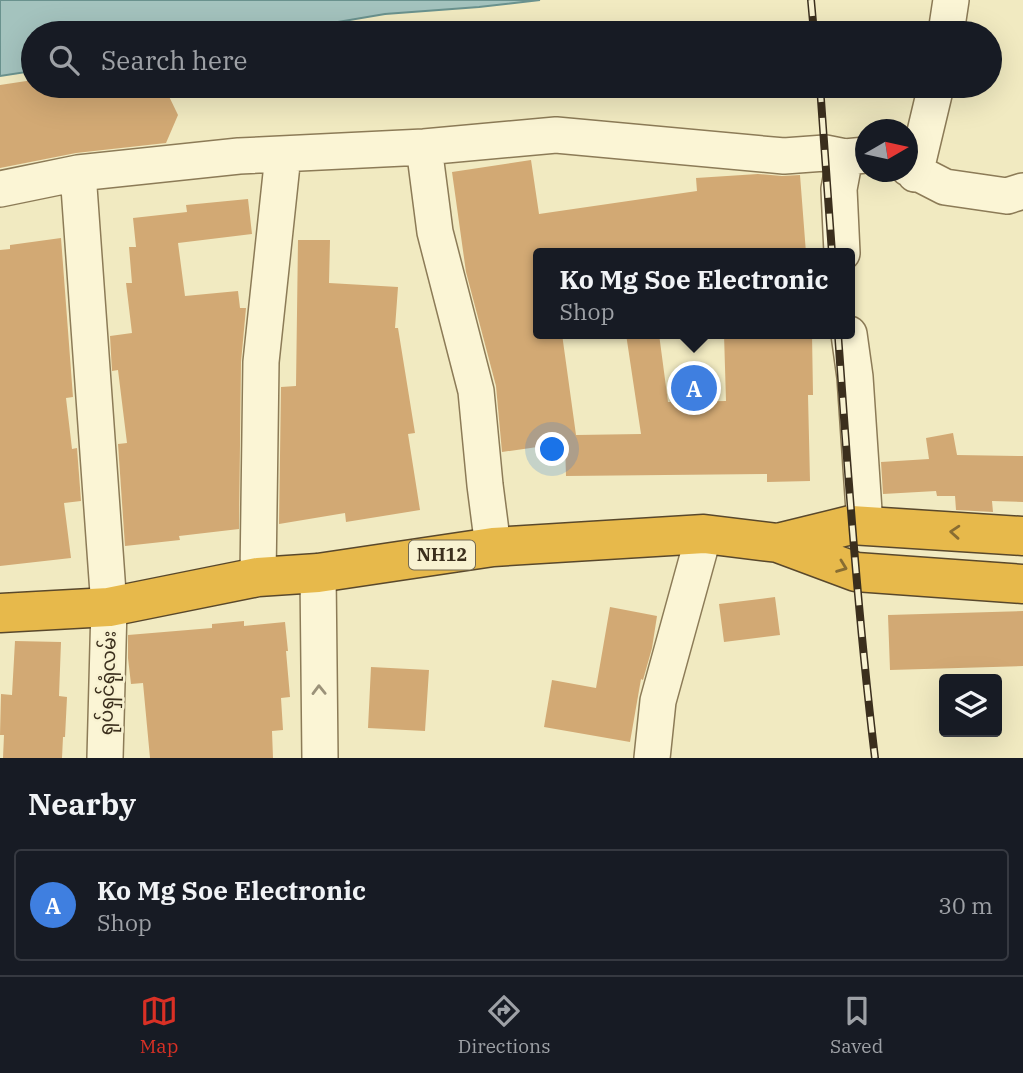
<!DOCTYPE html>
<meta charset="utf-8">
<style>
:root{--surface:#171b24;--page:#20242c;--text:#f1f3f6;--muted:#9ea1a6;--line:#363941;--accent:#d93025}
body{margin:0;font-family:"IBM Plex Serif","Noto Sans Myanmar",serif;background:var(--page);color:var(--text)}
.controls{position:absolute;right:21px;bottom:21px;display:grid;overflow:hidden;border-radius:7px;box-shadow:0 7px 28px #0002}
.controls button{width:63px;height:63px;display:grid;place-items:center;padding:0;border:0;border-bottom:2px solid var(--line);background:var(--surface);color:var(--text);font:35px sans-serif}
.compass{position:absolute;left:855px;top:119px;width:63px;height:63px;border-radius:50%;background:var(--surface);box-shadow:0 7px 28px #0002;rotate:81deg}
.you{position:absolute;left:553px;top:450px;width:24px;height:24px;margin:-18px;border:5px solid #fff;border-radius:50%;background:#1a73e8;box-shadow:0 0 0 10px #1a73e833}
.badge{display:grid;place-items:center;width:46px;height:46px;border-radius:50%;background:var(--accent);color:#fff;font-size:23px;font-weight:700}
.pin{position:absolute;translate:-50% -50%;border:4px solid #fff;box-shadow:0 2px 7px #0006}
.popup{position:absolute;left:533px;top:248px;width:322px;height:91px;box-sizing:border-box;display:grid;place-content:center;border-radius:7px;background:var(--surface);filter:drop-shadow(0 2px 5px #0005);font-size:23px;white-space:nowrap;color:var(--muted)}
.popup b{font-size:26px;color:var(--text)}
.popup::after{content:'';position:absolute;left:50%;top:100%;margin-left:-14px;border:14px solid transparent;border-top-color:var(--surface)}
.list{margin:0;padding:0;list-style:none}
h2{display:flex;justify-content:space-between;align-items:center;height:91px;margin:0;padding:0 28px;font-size:30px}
h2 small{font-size:23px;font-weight:400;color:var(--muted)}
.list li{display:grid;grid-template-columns:46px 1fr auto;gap:21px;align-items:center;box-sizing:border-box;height:112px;margin:0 14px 14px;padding:0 14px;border:2px solid var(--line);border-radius:7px}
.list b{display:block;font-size:26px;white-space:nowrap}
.list p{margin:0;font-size:23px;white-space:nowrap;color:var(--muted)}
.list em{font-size:23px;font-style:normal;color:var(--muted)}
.icon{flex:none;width:38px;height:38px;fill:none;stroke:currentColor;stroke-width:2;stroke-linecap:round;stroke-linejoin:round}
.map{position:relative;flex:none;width:1023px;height:758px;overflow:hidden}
.search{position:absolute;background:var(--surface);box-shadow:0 7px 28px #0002;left:21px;right:21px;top:21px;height:77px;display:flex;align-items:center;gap:18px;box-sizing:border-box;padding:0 24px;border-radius:38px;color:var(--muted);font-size:26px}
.sheet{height:217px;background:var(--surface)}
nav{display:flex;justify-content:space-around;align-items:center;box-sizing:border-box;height:98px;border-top:2px solid var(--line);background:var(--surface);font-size:19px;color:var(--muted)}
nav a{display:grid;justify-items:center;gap:4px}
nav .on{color:var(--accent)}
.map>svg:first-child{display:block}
</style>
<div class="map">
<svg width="1023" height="758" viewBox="0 0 1023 758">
<rect width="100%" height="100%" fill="#f1eac1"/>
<path fill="#a4c3be" stroke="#6a928e" stroke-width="2" d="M0,0H540L479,7L385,14L273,33H33V71L0,76Z"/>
<path fill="#d2a974" d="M33,80V86H164L178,115L166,143L76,153L0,168V85Z
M531,160L539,214L697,191L696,178L758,174L782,176L800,175L806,253H538V334H562L576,435L641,434L626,334H659L668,402L726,401L724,334H812L813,395H808L810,481L767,482V474L566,476L565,443L502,452L496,386L466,272L452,172Z
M248,199L252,234L178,243L185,296L238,291L240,308H246L241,362L239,529L179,536L180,540L125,546L118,444L127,443L118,370L112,371L110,336L132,333L126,283H132L129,247H136L133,218L187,212L186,205Z
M61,238L73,397L66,398L72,449L77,448L81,501L64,503L71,558L0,566V250L10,249V245Z
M298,240H330L329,283L398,287L395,328H398L415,433L408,434L420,510L346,522L345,513L279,524L281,387L296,386Z
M953,433L957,455L1023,456V502L992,501L993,512L956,510L955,496H937L936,491L883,494L881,462L929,459L926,438Z
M775,597L780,635L724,642L719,604Z
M610,607L657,616L652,648L643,680L641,679L630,742L544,727L552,680L596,688Z
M1023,611V666L890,670L888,615Z
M244,621V626L285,622L288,651H286L290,697L281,698L283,730L272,731L273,758H150L143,683L131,684L128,658V635L212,628V624Z
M15,641L61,642L59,696L67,697L65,737H63L62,758H3L4,735H0L1,694L12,695Z
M371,667L429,670L425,731L368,728Z"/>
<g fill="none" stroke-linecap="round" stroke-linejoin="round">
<defs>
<path id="minor" d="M946,33L951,0
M424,147L435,232L476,391L485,485L493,547
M908,168L945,187L1007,196L1023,191
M78,173L109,607L105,758
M915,174L936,86
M0,189L78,173L239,156L424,147L556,135L784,156L825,153L845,157L866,155
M842,253L839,189L845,157
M849,334L855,377L865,526
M318,573L320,758
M258,577L261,362L283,155
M652,758L658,701L704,534"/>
<path id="highway" d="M778,543L851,525L1023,536
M0,613L109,607L258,577L318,573L493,547L704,534L778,543L856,572L1023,584"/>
</defs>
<use href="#minor" stroke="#8c7b57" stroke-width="38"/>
<use href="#highway" stroke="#59482c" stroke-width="41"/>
<use href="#minor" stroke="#fbf5d5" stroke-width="35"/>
<use href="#highway" stroke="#e7b94b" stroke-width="38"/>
<defs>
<path id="rail" d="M811,0L814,33
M820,86L832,253
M838,334C848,475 858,617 875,758"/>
</defs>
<use href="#rail" stroke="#3b2f1d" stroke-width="8"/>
<use href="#rail" stroke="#f8f2d1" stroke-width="5" stroke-dasharray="16" stroke-linecap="butt"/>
</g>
<defs><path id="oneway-chevron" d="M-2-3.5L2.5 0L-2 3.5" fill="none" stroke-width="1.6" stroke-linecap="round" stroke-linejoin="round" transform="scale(1.75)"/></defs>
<g stroke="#886d32">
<use href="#oneway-chevron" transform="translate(955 532) rotate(-176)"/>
<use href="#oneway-chevron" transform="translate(842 567) rotate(21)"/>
</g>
<use stroke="#9b9279" href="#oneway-chevron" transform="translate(319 690) rotate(-91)"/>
<g text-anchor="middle" stroke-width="5" stroke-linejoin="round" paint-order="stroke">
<rect fill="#f8f2d1" stroke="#746a53" stroke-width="2" x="409" y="540.5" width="66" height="29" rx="5"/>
<g font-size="18" font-weight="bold" fill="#3b2f1d">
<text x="442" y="561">NH12</text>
</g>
<g font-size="19" fill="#3b2f1d" stroke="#f8f2d1">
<text transform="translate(107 683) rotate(-88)" y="7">ရုပ်ရှင်ရုံလမ်း</text>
</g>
</g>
</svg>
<div class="controls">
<button><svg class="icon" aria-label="layers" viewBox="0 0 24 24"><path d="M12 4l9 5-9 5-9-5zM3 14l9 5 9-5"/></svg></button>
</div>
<svg class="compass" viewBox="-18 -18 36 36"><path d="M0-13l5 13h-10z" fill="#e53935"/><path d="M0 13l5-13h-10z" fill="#9ea1a6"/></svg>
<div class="you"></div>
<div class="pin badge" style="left:694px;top:388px;background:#3f7fe0">A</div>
<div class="popup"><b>Ko Mg Soe Electronic</b>Shop</div>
<div class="search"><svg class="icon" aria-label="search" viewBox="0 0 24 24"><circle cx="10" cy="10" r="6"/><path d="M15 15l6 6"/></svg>Search here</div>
</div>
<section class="sheet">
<h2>Nearby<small></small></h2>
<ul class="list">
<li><span class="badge" style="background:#3f7fe0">A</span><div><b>Ko Mg Soe Electronic</b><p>Shop</p></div><em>30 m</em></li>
</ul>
</section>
<nav>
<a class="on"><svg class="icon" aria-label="map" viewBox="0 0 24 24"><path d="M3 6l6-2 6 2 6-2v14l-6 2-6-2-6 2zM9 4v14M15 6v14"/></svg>Map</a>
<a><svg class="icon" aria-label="directions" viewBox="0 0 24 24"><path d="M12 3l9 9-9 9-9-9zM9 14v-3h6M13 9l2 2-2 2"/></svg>Directions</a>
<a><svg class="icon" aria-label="saved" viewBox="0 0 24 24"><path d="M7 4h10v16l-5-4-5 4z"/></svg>Saved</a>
</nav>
